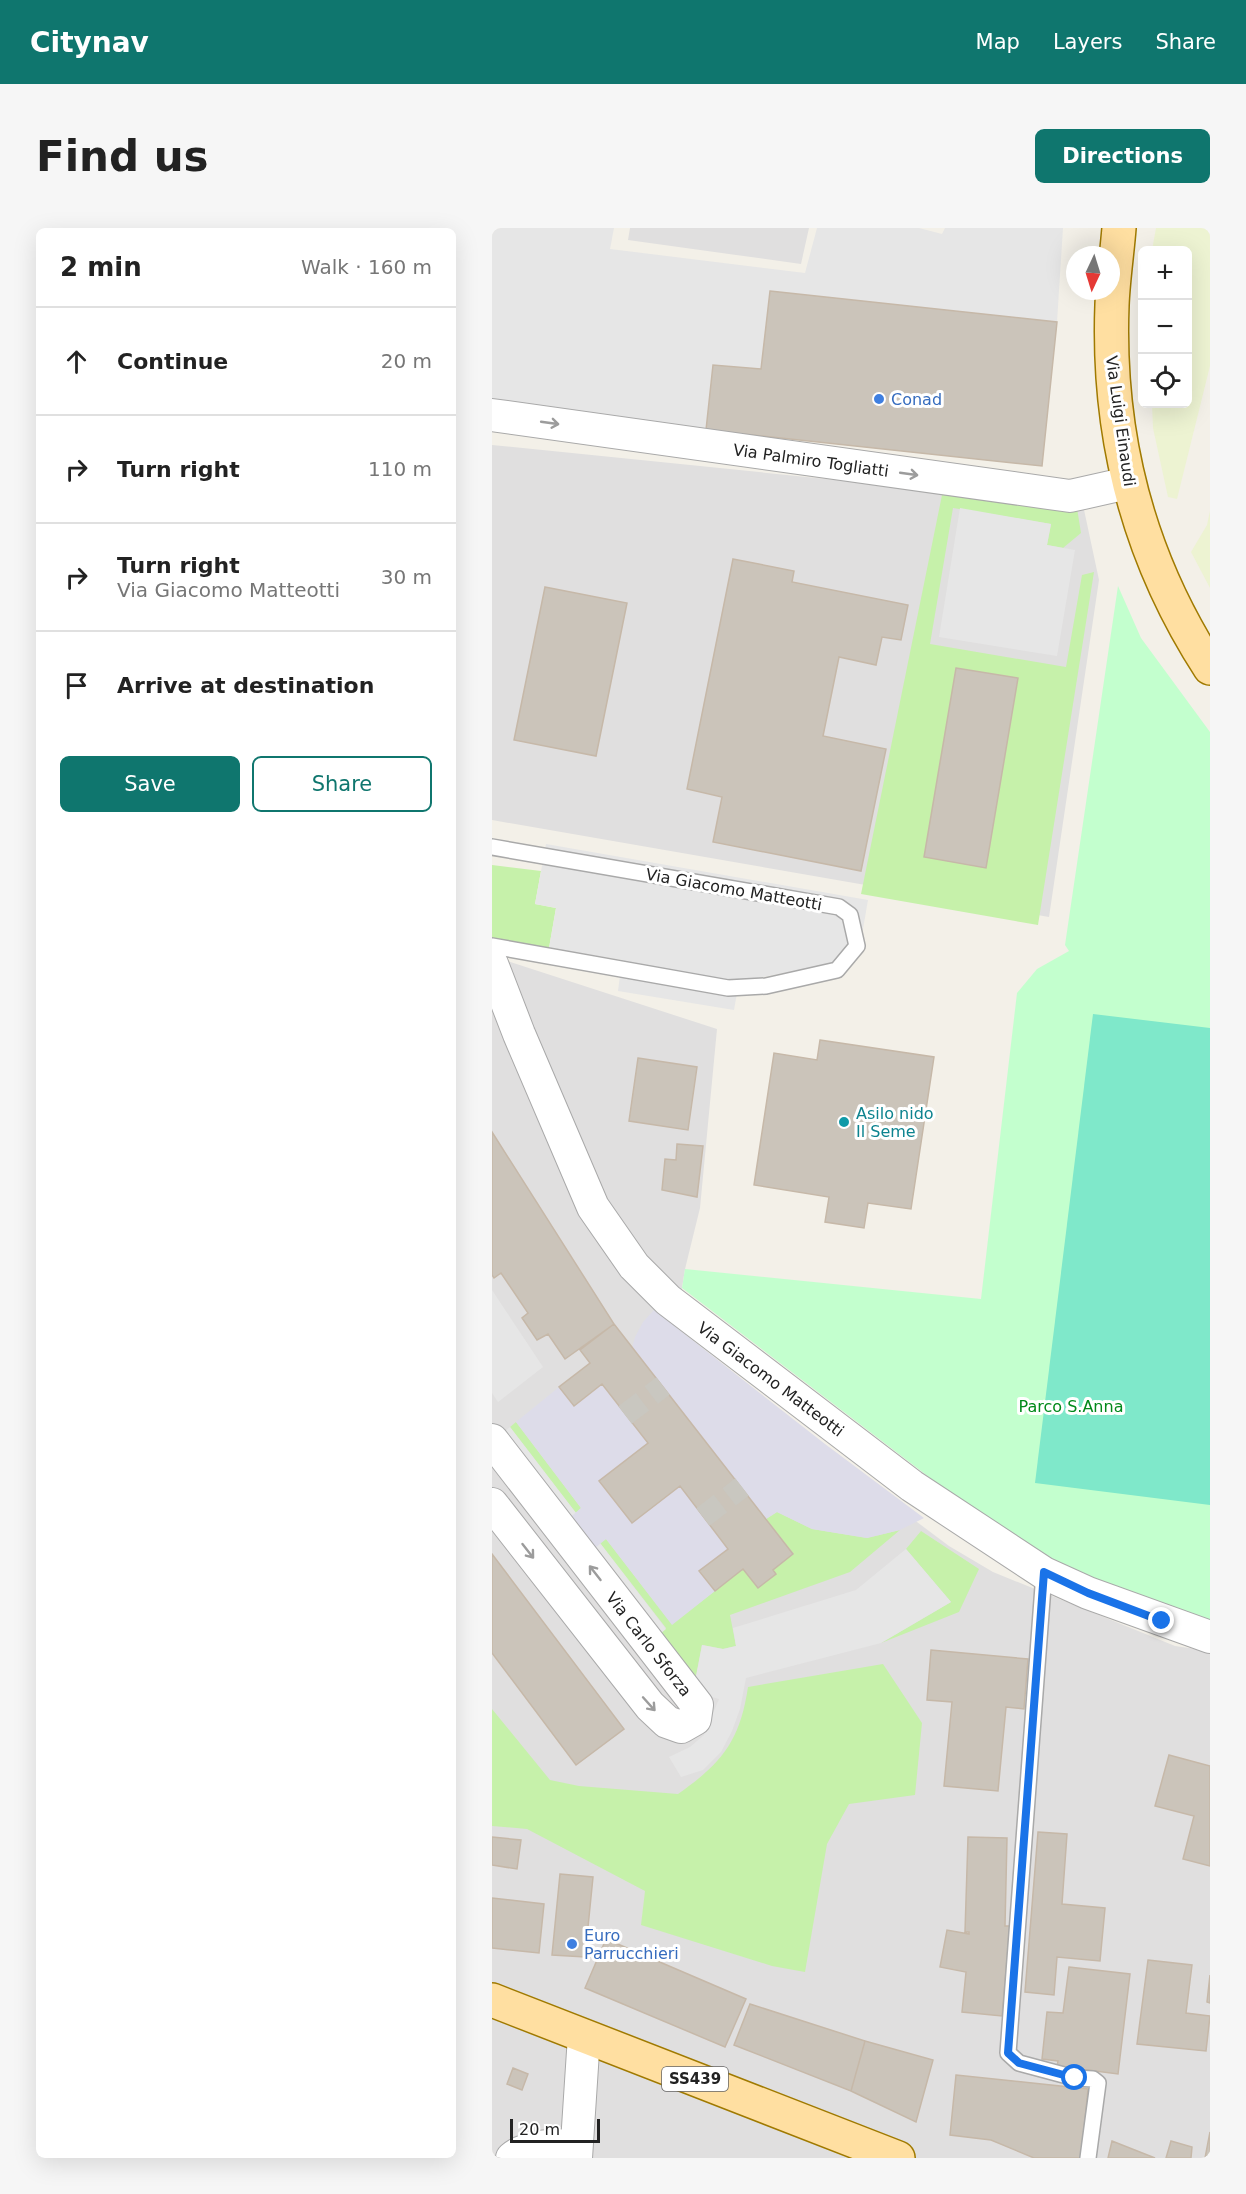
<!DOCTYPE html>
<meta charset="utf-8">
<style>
:root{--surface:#fff;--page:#f6f6f6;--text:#222;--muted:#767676;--line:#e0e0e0;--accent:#0f766e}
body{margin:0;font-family:"DejaVu Sans",sans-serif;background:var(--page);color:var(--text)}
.controls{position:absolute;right:18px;top:18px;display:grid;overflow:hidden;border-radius:9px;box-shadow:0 6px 24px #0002}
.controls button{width:54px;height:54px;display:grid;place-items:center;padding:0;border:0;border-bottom:2px solid var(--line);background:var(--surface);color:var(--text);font:30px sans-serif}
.compass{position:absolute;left:574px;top:18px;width:54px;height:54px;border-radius:50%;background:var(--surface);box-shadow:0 6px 24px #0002;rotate:184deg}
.scale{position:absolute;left:18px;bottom:15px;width:90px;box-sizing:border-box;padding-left:6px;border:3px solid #222;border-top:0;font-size:16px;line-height:21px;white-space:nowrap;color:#222;-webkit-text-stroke:4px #fff;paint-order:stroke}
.stop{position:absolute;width:18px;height:18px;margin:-14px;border:4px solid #1a73e8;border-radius:50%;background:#fff}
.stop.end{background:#1a73e8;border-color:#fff;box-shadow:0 2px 6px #0008}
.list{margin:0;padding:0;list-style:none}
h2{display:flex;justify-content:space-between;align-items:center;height:78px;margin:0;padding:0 24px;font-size:26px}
h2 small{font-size:20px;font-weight:400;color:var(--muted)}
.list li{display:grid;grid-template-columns:39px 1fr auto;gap:18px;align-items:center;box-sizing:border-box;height:108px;padding:0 24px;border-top:2px solid var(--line)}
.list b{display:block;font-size:22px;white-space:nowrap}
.list p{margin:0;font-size:20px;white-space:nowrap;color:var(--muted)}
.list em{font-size:20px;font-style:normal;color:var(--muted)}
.actions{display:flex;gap:12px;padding:18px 24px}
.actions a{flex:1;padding:14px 0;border:2px solid var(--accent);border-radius:9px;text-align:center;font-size:21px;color:var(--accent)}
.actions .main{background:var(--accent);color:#fff}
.icon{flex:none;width:33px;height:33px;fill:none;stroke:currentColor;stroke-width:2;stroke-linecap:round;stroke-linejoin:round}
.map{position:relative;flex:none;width:718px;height:1930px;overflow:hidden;border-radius:9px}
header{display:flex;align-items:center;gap:36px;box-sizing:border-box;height:84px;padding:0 30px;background:var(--accent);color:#fff}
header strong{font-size:28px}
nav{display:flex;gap:33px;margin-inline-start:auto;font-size:21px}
.intro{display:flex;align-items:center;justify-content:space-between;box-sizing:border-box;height:144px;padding:0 36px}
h1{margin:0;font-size:42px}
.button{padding:15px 27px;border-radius:9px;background:var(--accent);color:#fff;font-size:21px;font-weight:700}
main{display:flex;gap:36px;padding:0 36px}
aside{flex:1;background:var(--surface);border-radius:9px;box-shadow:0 6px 24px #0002}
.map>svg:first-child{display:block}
</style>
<header>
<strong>Citynav</strong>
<nav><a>Map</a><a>Layers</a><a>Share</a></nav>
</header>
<div class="intro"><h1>Find us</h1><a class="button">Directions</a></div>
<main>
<aside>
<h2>2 min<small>Walk · 160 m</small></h2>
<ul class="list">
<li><svg class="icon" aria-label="ahead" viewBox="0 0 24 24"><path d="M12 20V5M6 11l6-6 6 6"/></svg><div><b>Continue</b></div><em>20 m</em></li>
<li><svg class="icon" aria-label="right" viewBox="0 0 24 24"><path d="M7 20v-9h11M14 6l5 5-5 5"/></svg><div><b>Turn right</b></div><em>110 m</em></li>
<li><svg class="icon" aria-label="right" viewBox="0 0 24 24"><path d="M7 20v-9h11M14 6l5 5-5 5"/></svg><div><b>Turn right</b><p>Via Giacomo Matteotti</p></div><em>30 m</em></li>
<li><svg class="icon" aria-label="arrive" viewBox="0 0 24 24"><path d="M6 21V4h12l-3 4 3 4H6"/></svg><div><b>Arrive at destination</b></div></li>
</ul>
<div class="actions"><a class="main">Save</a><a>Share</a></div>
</aside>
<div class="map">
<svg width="718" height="1930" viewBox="0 0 718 1930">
<rect width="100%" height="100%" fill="#f3f0e8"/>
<path fill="#e0dfdf" d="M138,0H317L309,36L136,12Z
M0,217L591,277L607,352L557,689L0,592Z
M0,686L12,732L225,801L208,980L193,1041L183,1104L409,1282L457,1318L501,1344L683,1418L718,1423V1930H0Z"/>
<path fill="#edf3d2" d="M664,0H718V138L685,271L676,269L661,200L660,176H696V22H660Z
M718,283V360L699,324L715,297Z"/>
<path fill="#c6f1aa" d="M450,267L585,280L589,305L571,320L555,317L559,296L461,280L438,416L574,439L590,347L602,344L546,697L369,666Z
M0,637L49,643L43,676L64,680L57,720L0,710Z
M24,1194L89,1280L84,1285L18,1199Z
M285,1284L320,1301L375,1310L408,1302L358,1344L238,1387L244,1418L231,1421L210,1417L201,1464L218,1469L213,1480L207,1483L206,1472L160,1412L174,1400L108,1315L114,1311L180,1396L251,1341L266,1359L284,1346L281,1342L301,1325L274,1291Z
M429,1303L487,1341L467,1384L389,1415L459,1374L414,1321Z
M391,1436L430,1495L423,1567L357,1576L335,1616L313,1744L280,1738L149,1697L153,1663L35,1601L0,1598V1481L58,1552L87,1558L186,1566C230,1535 248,1513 256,1459Z"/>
<path fill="#c3ffce" d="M626,358L649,410L718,504V1393L588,1350L480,1282L190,1060L193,1041L489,1071L525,765L545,741L577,723L573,717Z"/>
<path fill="#7fe8ca" d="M601,786L718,800V1277L543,1255Z"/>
<path fill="#e6e6e6" d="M0,0H122L118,21L313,45L325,0H427L450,6L453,0H571L565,94L278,63L269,141L221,137L214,202L0,179Z
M468,280L559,296L555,317L583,322L565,428L447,409Z
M54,616L376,672L366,730L247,754L242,782L126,763L130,732L57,720L64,680L43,676Z
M0,1062L51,1139L6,1174L0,1165Z
M18,1199L84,1285L67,1299L1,1213Z
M108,1315L174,1401L157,1415L91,1330Z
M414,1321L459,1374L389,1415L254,1450L248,1481L240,1503L229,1524L211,1542L189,1549L177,1529L198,1519L212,1507L227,1471L201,1464L210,1417L231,1421L244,1418L241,1400L364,1362Z"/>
<path fill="#dddce9" d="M162,1082L333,1216L432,1290L408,1302L375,1310L320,1301L285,1284L274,1291L140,1120L143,1109L151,1094Z
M110,1156L156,1215L107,1254L140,1295L188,1258L236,1321L208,1343L223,1363L180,1397L114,1311L91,1330L67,1299L89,1280L24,1194L67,1159L83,1178Z"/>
<path fill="#cbc4ba" stroke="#c6b8a8" stroke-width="1.5" d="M278,63L565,94L550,238L214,202L221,137L269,141Z
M241,331L302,343L300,354L416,377L409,412L390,409L384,437L347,429L331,508L394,521L369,643L221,614L230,569L195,561Z
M53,359L135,375L104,528L22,512Z
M464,440L526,450L494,640L432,629Z
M328,812L442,829L419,981L376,975L372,1000L333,994L337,969L262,957L282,825L325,832Z
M146,830L205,839L196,902L137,893Z
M0,904L122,1096L73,1131L56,1106L45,1112L30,1090L36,1085L9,1045L2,1050L0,1047Z
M185,916L211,918L205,969L170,962L173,931L184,932Z
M122,1096L301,1326L281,1342L284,1346L266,1360L251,1341L223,1363L207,1343L236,1321L188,1258L140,1295L107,1253L156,1215L110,1156L82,1178L67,1159L98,1135L88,1122Z
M0,1326L132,1501L84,1537L0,1425Z
M439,1422L536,1431L532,1481L514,1479L506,1563L452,1558L460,1474L435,1472Z
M677,1527L718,1538V1638L691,1631L702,1588L663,1578Z
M546,1604L575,1606L570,1676L613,1680L608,1733L565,1729L562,1767L533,1764Z
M0,1609L29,1612L25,1641L0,1637Z
M476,1609L515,1610L513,1698H518L510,1788L470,1784L474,1744L448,1739L455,1702L477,1706V1704H473Z
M68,1646L101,1649L93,1729L60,1727Z
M0,1670L52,1676L47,1725L0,1720Z
M114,1711L254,1771L233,1819L93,1760Z
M656,1732L700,1737L694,1785L718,1788L714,1823L645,1816Z
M577,1739L638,1746L626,1846L565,1838L566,1833L550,1831L555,1784L571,1785Z
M718,1747V1775L715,1774Z
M258,1776L373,1813L359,1863L242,1817Z
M373,1813L441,1832L424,1894L359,1863Z
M21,1840L36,1846L30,1862L15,1856Z
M464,1847L596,1861L589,1930H542L499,1912L458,1907Z
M718,1904V1930H713Z
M620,1913L663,1930H616Z
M679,1913L700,1919L699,1930H674Z"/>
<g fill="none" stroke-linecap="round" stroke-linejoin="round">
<path stroke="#c9c7c0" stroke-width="22" stroke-dasharray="22 11" stroke-linecap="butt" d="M133,1187L171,1158
M211,1289L250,1259"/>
<defs>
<path id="service" d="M0,619L347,679L358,687L365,718L345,742L274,758L236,760L0,718
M552,1345L516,1825L527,1835L583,1850L601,1851L606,1855L596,1930"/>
<path id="minor" d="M0,187L578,268L636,255
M0,736L27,806L101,979L142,1038L176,1072L420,1258L552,1345L596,1365L718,1409
M0,1212L205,1477L203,1491L189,1499L175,1494L158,1478L0,1276
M20,1930C36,1916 64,1918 84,1917
M84,1930L92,1808"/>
<path id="primary" d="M627,0C625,26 621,51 620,77C615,209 646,329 718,440
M0,1772L406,1930"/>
</defs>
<use href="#service" stroke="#a9a9a9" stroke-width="18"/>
<use href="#minor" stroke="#a9a9a9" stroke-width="34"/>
<use href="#primary" stroke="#a07a00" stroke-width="36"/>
<use href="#service" stroke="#fff" stroke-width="15"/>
<use href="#minor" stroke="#fff" stroke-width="32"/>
<use href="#primary" stroke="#ffdfa1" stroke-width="33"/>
</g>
<defs><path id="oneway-shaft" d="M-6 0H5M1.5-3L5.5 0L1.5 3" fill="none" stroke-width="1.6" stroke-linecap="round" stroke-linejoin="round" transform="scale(1.5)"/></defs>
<g stroke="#9c9c9c">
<use href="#oneway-shaft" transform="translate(58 195) rotate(8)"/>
<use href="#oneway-shaft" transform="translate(417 246) rotate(8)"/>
<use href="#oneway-shaft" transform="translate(36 1323) rotate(52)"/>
<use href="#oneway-shaft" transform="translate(103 1345) rotate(-128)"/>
<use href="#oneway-shaft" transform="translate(157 1476) rotate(48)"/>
</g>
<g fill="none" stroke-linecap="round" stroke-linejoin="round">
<path stroke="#1a73e8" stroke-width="8" d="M583,1850L527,1835L516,1825L552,1344L596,1365L670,1393"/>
</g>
<g fill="#3f7fe0" stroke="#fff" stroke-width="2">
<circle cx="387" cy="171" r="6"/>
<circle cx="80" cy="1716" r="6"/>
</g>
<circle fill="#0f9aa8" stroke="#fff" stroke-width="2" cx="352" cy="894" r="6"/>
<g text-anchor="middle" stroke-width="6" stroke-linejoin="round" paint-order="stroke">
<rect fill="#fff" stroke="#646464" stroke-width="1.5" x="170" y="1839" width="66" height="24" rx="4.5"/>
<g font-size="15" font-weight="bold" fill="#222">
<text x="203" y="1856">SS439</text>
</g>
<g font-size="16" fill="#366cbe" stroke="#fff" text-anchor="start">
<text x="399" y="177">Conad</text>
<text x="92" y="1713">Euro<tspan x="92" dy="18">Parrucchieri</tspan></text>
</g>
<g font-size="16" fill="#222" stroke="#fff">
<text transform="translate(629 193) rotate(82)" y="6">Via Luigi Einaudi</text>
<text transform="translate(319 232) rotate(8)" y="6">Via Palmiro Togliatti</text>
<text transform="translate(242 661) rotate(10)" y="6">Via Giacomo Matteotti</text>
<text transform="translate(279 1151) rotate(37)" y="6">Via Giacomo Matteotti</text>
<text transform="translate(157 1416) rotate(52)" y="6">Via Carlo Sforza</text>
</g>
<g font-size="16" fill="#0d838f" stroke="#fff" text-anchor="start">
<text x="364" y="891">Asilo nido<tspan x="364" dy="18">Il Seme</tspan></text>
</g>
<g font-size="16" fill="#01891a" stroke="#fff">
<text x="579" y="1184">Parco S.Anna</text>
</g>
</g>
</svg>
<div class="controls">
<button>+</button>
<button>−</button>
<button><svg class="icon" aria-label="locate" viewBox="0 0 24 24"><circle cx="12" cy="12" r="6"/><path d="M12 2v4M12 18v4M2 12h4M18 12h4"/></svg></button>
</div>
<svg class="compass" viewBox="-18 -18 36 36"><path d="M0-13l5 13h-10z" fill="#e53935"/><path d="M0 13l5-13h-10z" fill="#767676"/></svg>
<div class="scale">20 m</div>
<div class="stop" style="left:583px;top:1850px"></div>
<div class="stop end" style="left:670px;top:1393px"></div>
</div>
</main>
